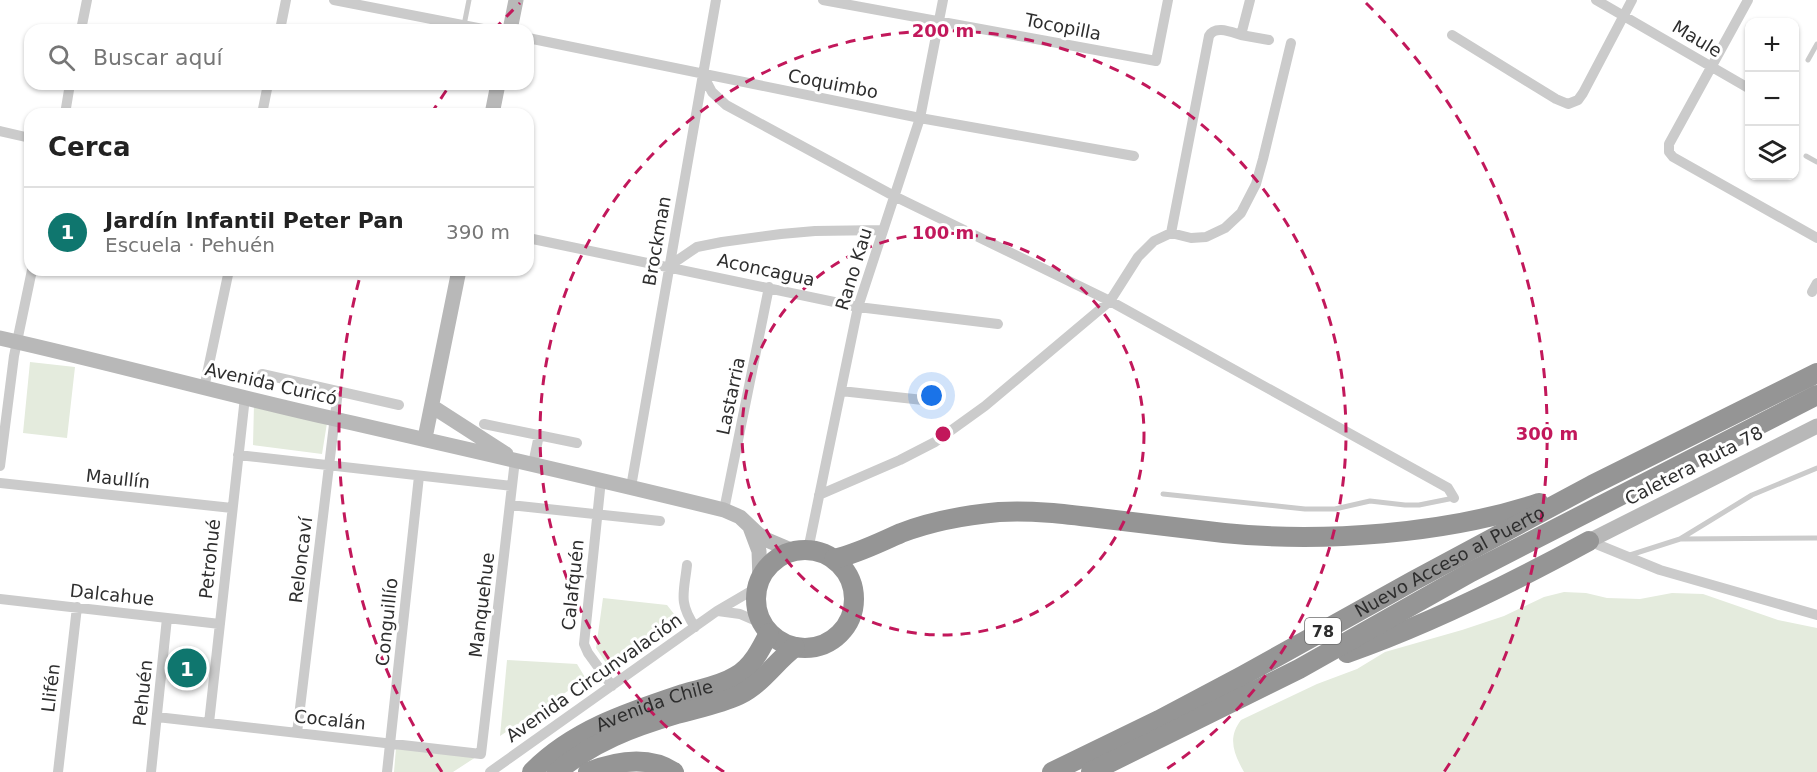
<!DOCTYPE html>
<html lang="es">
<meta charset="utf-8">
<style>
:root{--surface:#fff;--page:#f2f2f2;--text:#222;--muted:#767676;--line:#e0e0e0;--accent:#0f766e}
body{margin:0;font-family:"DejaVu Sans",sans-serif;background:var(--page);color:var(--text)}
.controls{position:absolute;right:18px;top:18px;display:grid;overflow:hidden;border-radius:12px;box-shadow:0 2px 4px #0004}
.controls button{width:54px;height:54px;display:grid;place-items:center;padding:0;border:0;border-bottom:2px solid var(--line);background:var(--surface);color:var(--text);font:30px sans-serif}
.you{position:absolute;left:932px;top:396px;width:21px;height:21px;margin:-15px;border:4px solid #fff;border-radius:50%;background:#1a73e8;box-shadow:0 0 0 9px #1a73e833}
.badge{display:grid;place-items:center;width:39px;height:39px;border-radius:50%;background:var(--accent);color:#fff;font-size:20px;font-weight:700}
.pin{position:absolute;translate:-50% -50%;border:3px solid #fff;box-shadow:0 2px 6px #0006}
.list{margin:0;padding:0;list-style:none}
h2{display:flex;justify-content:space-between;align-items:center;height:78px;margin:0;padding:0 24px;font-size:26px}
h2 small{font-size:20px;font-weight:400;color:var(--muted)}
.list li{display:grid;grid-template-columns:39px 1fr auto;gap:18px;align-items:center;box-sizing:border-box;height:90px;padding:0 24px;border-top:2px solid var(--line)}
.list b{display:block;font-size:22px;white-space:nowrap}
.list p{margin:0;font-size:20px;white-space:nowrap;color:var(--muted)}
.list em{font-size:20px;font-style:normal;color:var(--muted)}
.icon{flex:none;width:33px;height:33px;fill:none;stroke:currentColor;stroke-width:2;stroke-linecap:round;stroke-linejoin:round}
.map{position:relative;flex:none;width:1817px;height:772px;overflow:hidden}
.search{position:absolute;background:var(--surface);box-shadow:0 2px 4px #0004;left:24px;top:24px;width:510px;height:66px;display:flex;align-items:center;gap:15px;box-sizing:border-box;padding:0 21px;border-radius:18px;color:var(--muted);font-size:22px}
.panel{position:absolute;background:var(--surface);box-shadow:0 2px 4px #0004;left:24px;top:108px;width:510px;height:168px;border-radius:18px}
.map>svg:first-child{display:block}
</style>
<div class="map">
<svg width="1817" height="772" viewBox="0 0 1817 772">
<rect width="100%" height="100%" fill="#fff"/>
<path fill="#e4ebdd" d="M30,362L75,367L67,438L23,433Z
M254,404L327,423L322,454L253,445Z
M1564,592L1586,593L1607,598L1640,599L1672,593L1703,594L1778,620L1817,628V772H1244C1234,754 1227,738 1241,720L1317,684L1357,669L1385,652L1462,630L1504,616L1544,597Z
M603,598L667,605L678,619L610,669L596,648Z
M507,660L577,664L586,679L500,736Z
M396,748L476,757L453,772H394Z"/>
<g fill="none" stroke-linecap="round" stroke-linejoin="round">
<path stroke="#cbcbcb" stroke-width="5" d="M464,25L469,0
M1808,60L1817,44
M1806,156L1817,162
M1163,494L1305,509H1335L1370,501L1405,505H1419L1454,498
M1681,539L1817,538
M1630,555L1680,539L1752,495L1817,468"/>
<path stroke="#cbcbcb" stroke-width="10" d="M334,0L488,30
M823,0L1156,61L1168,0
M1596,0L1750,89
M1748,0L1669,144V152L1673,157L1817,238
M81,30L87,0
M280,30L286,0
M1241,35L1269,40
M1452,35L1556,99L1568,104L1578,100L1583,93L1632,0
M528,38L920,118L1134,156
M703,75L712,92L726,105L894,196L1110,301L1448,488L1454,498
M65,114L70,84
M262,114L268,84
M0,131L30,138
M1171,233L1191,238L1206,237L1225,228L1241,213L1256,184L1263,159L1291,43
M528,238L858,307L998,324
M669,266L697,247L722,242L781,234L815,231L883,230
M1812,292L1817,283
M262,374L399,405
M204,388L229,270
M841,391L923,400
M484,424L577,443
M238,455L512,486
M533,464L539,435
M0,466L14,356L32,270
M601,480L584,644L588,653L612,686
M0,483L232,508
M631,487L716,0
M819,495L900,460L935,442L985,406L1110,301L1138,257L1154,241L1171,233L1209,36C1215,25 1231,32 1241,35L1250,0
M510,505L660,521
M724,510L769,287
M1589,541L1660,570L1817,615
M808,550L858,307L920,118L943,0
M687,565C684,593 678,602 695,627
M0,599L220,624
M718,611L740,614L763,624
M157,717L481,754
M209,723L245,397
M297,733L338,391
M481,754L515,460
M58,772L77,607
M151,772L167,618
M387,772L419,476
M490,772L717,611L758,587"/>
<path stroke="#b8b8b8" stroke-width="15" d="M510,30L516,0
M492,114L498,84
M0,338C112,363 223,394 335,419C465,449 595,478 724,510L740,517L758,534L767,540L793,551
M433,407L506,454
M425,438L459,270
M750,527L759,551L760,580
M1589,541L1817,426"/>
<g stroke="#959595" stroke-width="20">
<circle cx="805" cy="599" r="49"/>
<path d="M834,559C859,553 878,543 901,533C932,521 966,515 999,512C1032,510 1065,514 1098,518C1140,523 1182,528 1224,533C1322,543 1446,534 1539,503"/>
<path d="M1347,653C1430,624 1512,583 1589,541"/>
<path id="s1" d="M532,772C573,730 629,712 683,694C700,689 720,686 736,676C752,667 761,649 769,633"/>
<path d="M557,772C592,742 633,727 677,714C698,708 720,704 739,695C762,684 775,662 795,647"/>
<path d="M588,772C616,761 648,755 674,772"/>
<path id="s2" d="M1052,772L1159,720L1242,676L1413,581L1592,485L1817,373"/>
<path d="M1091,772L1299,669L1471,572L1817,395"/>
</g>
</g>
<g fill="none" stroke="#c2185b" stroke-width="3" stroke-dasharray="10 8">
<circle cx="943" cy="434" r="201"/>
<path d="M724 772A403 403 0 1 1 1162 772"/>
<path d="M442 772A604 604 0 0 1 361 273M431 114A604 604 0 0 1 448 88M494 30A604 604 0 0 1 520 3M1366 3A604 604 0 0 1 1444 772"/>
</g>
<g text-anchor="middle" stroke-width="6" stroke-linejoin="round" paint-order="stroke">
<rect fill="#fff" stroke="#6d6d6d" stroke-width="1.5" x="1305" y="618" width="36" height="26" rx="4.5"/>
<g font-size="16" font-weight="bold" fill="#2e2e2e">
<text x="1323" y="637">78</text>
</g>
<g font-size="18" fill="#2e2e2e" stroke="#fff">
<text transform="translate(1063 27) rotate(11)" y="6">Tocopilla</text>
<text transform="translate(1697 39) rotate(31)" y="6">Maule</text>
<text transform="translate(833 84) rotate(11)" y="6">Coquimbo</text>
<text transform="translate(657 241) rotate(-80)" y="6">Brockman</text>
<text transform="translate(854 269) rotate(-73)" y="6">Rano Kau</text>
<text transform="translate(766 270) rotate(12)" y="6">Aconcagua</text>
<text transform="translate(271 384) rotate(13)" y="6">Avenida Curicó</text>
<text transform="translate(731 396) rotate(-78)" y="6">Lastarria</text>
<text transform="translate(1694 466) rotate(-27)" y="6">Caletera Ruta 78</text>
<text transform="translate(118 479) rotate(6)" y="6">Maullín</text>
<text transform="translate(210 559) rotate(-84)" y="6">Petrohué</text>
<text transform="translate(301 560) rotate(-83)" y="6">Reloncaví</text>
<text dy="6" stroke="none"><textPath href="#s2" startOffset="450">Nuevo Acceso al Puerto</textPath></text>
<text transform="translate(573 585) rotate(-84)" y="6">Calafquén</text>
<text transform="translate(112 595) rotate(6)" y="6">Dalcahue</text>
<text transform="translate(482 605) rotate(-83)" y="6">Manquehue</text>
<text transform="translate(387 622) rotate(-84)" y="6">Conguillío</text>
<text transform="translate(594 678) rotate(-35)" y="6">Avenida Circunvalación</text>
<text transform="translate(51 688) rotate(-83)" y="6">Llifén</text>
<text transform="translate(143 693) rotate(-84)" y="6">Pehuén</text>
<text dy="6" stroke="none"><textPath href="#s1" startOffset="141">Avenida Chile</textPath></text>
<text transform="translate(330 720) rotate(6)" y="6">Cocalán</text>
</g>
</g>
<circle cx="943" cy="434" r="9" fill="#c2185b" stroke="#fff" stroke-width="3"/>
<g font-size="18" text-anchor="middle" font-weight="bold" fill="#c2185b" stroke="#fff" stroke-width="6" stroke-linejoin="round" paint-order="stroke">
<text x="943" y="37">200 m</text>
<text x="943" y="239">100 m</text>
<text x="1547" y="440">300 m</text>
</g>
</svg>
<div class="controls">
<button>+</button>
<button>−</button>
<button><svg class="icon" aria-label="layers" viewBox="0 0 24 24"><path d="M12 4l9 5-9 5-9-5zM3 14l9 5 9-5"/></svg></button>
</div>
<div class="you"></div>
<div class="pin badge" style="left:187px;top:668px">1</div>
<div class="search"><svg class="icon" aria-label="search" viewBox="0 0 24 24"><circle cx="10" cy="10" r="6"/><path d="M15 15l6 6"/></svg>Buscar aquí</div>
<section class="panel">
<h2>Cerca<small></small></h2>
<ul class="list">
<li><span class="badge">1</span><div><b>Jardín Infantil Peter Pan</b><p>Escuela · Pehuén</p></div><em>390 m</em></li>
</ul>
</section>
</div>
